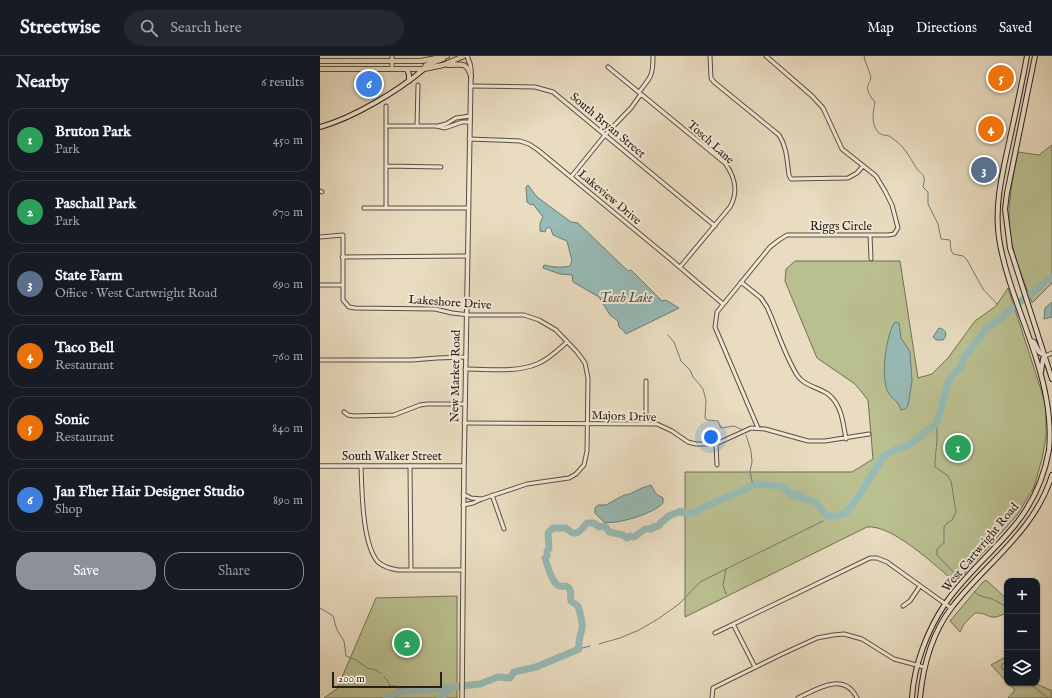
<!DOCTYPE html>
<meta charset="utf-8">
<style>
:root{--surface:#171b24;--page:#242831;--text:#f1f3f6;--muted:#9ea1a6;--line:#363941;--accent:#8c9099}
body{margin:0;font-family:"IM FELL English",serif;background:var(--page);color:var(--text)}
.controls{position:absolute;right:12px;bottom:12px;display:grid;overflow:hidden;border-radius:8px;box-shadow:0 1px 3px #0004}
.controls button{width:36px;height:36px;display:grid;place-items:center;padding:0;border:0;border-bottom:1px solid var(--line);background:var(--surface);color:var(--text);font:20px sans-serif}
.scale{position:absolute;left:12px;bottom:10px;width:110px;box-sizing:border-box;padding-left:4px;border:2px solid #282017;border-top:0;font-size:11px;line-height:14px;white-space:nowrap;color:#282017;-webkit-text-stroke:3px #f1e8d6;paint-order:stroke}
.you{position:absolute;left:391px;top:381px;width:14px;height:14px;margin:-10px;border:3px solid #fff;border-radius:50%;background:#1a73e8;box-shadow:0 0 0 6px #1a73e833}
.badge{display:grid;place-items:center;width:26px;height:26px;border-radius:50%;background:var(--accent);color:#fff;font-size:13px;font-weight:700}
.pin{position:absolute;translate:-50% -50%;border:2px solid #fff;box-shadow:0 1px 4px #0006}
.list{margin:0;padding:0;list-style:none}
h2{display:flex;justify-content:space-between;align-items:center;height:52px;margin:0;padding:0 16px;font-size:17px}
h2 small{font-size:13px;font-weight:400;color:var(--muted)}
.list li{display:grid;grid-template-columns:26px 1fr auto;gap:12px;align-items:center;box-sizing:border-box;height:64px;margin:0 8px 8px;padding:0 8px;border:1px solid var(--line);border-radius:16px}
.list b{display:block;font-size:15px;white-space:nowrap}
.list p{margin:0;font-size:13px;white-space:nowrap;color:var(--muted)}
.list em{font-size:13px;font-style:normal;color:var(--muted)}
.actions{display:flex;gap:8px;padding:12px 16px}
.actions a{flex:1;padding:9px 0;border:1px solid var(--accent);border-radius:16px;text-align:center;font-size:14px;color:var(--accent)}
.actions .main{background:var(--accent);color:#fff}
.icon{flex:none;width:22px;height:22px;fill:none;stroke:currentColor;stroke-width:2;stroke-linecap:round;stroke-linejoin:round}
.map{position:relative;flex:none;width:732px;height:642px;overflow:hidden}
header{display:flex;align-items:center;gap:24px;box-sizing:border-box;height:56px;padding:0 20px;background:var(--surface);border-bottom:1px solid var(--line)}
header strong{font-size:19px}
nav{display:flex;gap:22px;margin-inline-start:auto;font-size:14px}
.search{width:280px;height:36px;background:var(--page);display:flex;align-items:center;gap:10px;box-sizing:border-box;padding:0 14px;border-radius:22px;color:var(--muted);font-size:15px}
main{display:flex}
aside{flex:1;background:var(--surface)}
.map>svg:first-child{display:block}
</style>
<header>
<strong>Streetwise</strong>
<div class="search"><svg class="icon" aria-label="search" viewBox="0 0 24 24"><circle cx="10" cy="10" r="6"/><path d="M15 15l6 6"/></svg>Search here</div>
<nav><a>Map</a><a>Directions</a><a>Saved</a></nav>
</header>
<main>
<aside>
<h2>Nearby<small>6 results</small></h2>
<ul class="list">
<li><span class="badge" style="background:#2e9e5b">1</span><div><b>Bruton Park</b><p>Park</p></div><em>450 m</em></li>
<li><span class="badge" style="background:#2e9e5b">2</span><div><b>Paschall Park</b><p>Park</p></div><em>670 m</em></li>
<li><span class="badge" style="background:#5c6f8a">3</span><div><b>State Farm</b><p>Office · West Cartwright Road</p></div><em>690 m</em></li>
<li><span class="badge" style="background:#e8710a">4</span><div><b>Taco Bell</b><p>Restaurant</p></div><em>760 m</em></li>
<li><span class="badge" style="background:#e8710a">5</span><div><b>Sonic</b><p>Restaurant</p></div><em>840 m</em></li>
<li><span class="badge" style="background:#3f7fe0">6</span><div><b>Jan Fher Hair Designer Studio</b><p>Shop</p></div><em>890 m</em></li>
</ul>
<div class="actions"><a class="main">Save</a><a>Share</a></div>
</aside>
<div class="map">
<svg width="732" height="642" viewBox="0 0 732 642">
<rect width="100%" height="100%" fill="#e9dcc0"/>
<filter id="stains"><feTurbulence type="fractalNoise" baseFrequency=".005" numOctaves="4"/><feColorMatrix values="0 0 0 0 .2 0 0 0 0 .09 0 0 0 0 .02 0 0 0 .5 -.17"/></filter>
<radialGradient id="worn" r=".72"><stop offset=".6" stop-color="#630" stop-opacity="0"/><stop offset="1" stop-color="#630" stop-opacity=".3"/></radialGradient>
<path fill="#babf90" stroke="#717054" d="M732,89V227L712,247C704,225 694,202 690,179C686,152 693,122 698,96L719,99Z
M475,205H580L598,322L612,318L628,302L655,265L676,250L688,232L726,349V381L722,403L714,431L698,458L636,527C617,511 572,468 547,471L365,561V416H532L553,403L548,344L535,328L497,302L465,225L466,213Z
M666,524L687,543V562L684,558C668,566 669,556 655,557L644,568L640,576L630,565L663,526Z
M137,540V642H4L17,633L56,542Z
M687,600V626L671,609Z
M688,627H715L732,635V642H688L695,634Z"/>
<path fill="#97bbb6" stroke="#6b7d76" d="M208,129L217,141L251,166L258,167L308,215L311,214L342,245L346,244L359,252L306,278L303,274L299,271L298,265L290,259L279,241L253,226L252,219L240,218L223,212L224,209C233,211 241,212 250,210L252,205L247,185L233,179L231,173L229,171L226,173L225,176L220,175V167L223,161L213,148L211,149L207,146L206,131Z
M732,246V261L724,263L725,252Z
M575,266L579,267L581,282L590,296L592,325L588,350L585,353L581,354C579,345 570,342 567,334C561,318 566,279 575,266Z
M619,272C626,273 628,279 623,284H616L613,281Z
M331,429L336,438L343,442V447C335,457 297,469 284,466L275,457V452L278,449H286L304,439L310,438L322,432Z"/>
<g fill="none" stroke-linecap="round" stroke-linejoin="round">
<path stroke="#6b7d76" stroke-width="1" d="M544,0C545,7 548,11 550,18C554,29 539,27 555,46C553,56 551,68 558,76C560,79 565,79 569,80C583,88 589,100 597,113C599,116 604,118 604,122C605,125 603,129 603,131L608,136V148L618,168L621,183L630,184L631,194L633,198L643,200L647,204L663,233L677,248
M684,254L687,257
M348,279L354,286L361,305L370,314L373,321L380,329L383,333L386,344L385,362L387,364L398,365L401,372L414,370L423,374
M617,367V384L615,405V411L627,419L631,425L636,456L632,464L626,468L624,471V487L617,493V499L637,520
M426,379L431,395L432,406L430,415L433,430
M507,462L509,460
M406,513L403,529L406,538
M654,535L658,539L672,543L687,551
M0,552L13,560L17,574L24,585L26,600L36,604L47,612L56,614L60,617
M279,588L300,582L319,574L338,563L359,548L380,526L503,465
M259,593L270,590
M687,606L682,608L681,612L687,616
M64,621L67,624L70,630H76L78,633L82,632L84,635
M709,627L728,642"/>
<path stroke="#97bbb6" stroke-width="7" d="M67,642L78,636L95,635L101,632L104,634L160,628L178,621L190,622L194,616L216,611L259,593C258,584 260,582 262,573C263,566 260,557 258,550L251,545C250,540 252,535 249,532C245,528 241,532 237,529C230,522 228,511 225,502L227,500V495L229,493L228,477L233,472H246C256,482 259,476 267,467H274L279,471L285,470L289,476L303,479L307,482L310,480L314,481L325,473H332L333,471L339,470L341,466C345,465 345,462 349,460C353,458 357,457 361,455L364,457H376L380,453L437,428L460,430L475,441L478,437L483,442L497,447L505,458L509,460H517L526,457L541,437L549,423L564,400L576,393L589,389L617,367L628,327L633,319L640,312L645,300L667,272L683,261L691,253L732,221
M120,642L133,631"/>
<defs>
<path id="minor" d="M390,0L391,22L394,26L459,79C467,91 467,105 469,119L471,123L528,122L537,117L543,110
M288,11L405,107C415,121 419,135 410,151L360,211
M72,13V0
M150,30L215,31L233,36L395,170
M319,36C331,21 333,20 333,0
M66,50V152
M66,70H116L125,72L142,66H150
M97,70L98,29
M118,70L126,68L136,62L150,60
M149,83L200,85L209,88L218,94L349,202L403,248
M66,110L121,111
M251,121L285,79L311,52L321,38
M0,135L2,136
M44,152H148
M550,179L551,203
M0,181L23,179V244L29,251L35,252L115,253L132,257L150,259H204L219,264L236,274L257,296L265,307L268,322L267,395L264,409L256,418L249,422L207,428L162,443L153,447L143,449
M22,201L147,200
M421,226L441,242L447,251C457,273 464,298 477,319C484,330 498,331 508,338C522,349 523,367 526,383
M0,229H22
M725,300L732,297
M0,304H92L117,302L146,301
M145,313C169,313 195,317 217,308C228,304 238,294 247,286
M24,356L28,359L33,360L74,359L100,349L107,348H145
M144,367L337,368L352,375L368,386L376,388H396L431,372L445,373L488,385H505L549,378
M326,367V325
M438,372L395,271L397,256L450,191L459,184L467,179H568L574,178L578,172L572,149L565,135L556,120L522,93L503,52L492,40L446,0
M396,388L397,409
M41,410C42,434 42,488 58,506C64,511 71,513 78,514H143
M90,410L91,514
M143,438L151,442L162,443
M172,439L184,473
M583,550L590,545L600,530
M413,568L435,611
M395,577L550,502H557L567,506L631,552
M392,642L393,632L460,599L497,582L513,579L524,578L542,583L574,603L604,611
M478,642C497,633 524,615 537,642"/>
<path id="tertiary" d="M0,410H144
M142,642L144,410L151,14L150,8L147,0"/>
<path id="secondary" d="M715,0L687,137L685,153L690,192L732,323
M87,13L89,19V25
M0,71C33,62 78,35 104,13
M711,285L714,286L719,296L725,300
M721,316L723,303L725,300
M592,642C594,609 607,575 625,548C645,519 673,496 695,469C713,447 724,422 729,394C732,364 726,334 717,305C705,266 685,222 679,182C674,148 683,115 690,82C696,55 702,27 707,0
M600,642C603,610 612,577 632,551C666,507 715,475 732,419"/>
<path id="primary" d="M0,5H101L127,0
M128,9C141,8 147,6 151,20
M0,13H104L123,9L144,0
M104,13L106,9L123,3"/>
</defs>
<use href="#minor" stroke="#584f41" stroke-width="5"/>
<use href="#tertiary" stroke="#584f41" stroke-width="5.5"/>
<use href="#secondary" stroke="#282017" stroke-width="6"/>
<use href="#primary" stroke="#282017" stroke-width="6"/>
<use href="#minor" stroke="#f1e8d6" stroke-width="3"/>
<use href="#tertiary" stroke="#f1e8d6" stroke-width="3.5"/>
<use href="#secondary" stroke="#f1e8d6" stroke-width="4"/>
<use href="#primary" stroke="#e9dcc0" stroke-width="4.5"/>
</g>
<g text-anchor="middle" stroke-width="4" stroke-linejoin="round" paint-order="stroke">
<g font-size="12" fill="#282017" stroke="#f1e8d6">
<text transform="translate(288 69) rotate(40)" y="4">South Bryan Street</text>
<text transform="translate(391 86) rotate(42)" y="4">Tosch Lane</text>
<text transform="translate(290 141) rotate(40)" y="4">Lakeview Drive</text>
<text x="521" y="174">Riggs Circle</text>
<text transform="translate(130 246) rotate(4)" y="4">Lakeshore Drive</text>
<text transform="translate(135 320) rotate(-89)" y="4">New Market Road</text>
<text transform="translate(304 360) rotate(2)" y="4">Majors Drive</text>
<text x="72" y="404">South Walker Street</text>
<text transform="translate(660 491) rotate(-50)" y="4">West Cartwright Road</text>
</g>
<g font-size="13" font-style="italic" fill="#494e47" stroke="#f1e8d6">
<text x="306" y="246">Tosch Lake</text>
</g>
</g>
<rect width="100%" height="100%" filter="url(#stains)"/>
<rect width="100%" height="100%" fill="url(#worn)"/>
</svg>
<div class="controls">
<button>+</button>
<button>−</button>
<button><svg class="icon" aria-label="layers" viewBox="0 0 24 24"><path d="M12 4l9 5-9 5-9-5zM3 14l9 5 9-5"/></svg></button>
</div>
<div class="scale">200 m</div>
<div class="you"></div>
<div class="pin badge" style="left:638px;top:392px;background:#2e9e5b">1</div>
<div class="pin badge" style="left:87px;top:587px;background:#2e9e5b">2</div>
<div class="pin badge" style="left:664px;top:114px;background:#5c6f8a">3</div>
<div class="pin badge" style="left:671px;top:73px;background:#e8710a">4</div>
<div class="pin badge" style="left:681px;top:22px;background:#e8710a">5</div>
<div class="pin badge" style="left:49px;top:28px;background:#3f7fe0">6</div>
</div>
</main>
